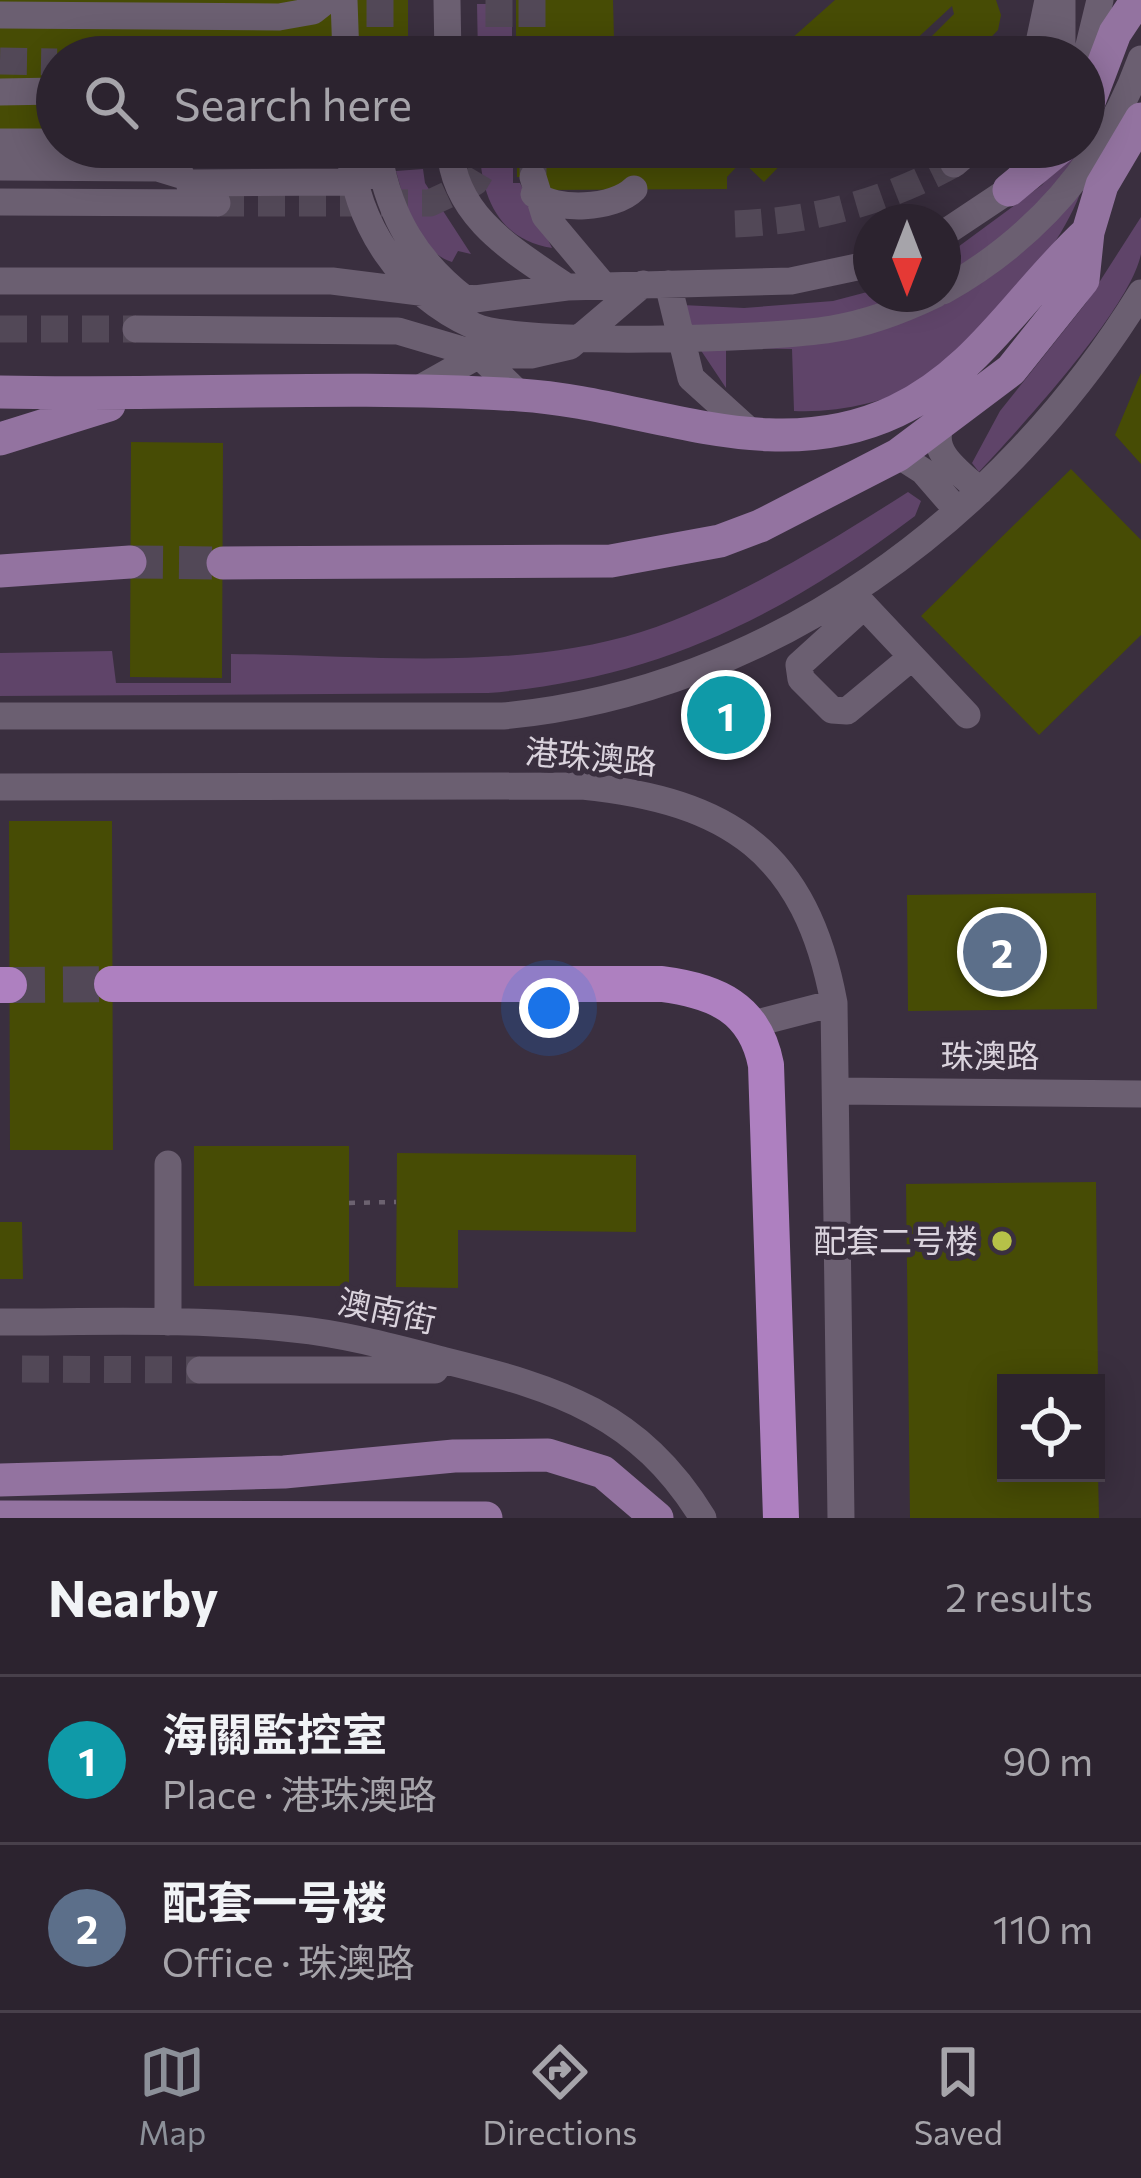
<!DOCTYPE html>
<meta charset="utf-8">
<style>
:root{--surface:#2c232f;--page:#342b37;--text:#f1f3f6;--muted:#a6a4aa;--line:#48404b;--accent:#8c9099}
body{margin:0;font-family:Commissioner,"Noto Sans SC",sans-serif;background:var(--page);color:var(--text)}
.controls{position:absolute;right:36px;bottom:36px;display:grid;overflow:hidden;border-radius:0px;box-shadow:0 6px 30px #0003}
.controls button{width:108px;height:108px;display:grid;place-items:center;padding:0;border:0;border-bottom:3px solid var(--line);background:var(--surface);color:var(--text);font:60px sans-serif}
.compass{position:absolute;left:853px;top:204px;width:108px;height:108px;border-radius:50%;background:var(--surface);box-shadow:0 6px 30px #0003;rotate:180deg}
.you{position:absolute;left:549px;top:1008px;width:42px;height:42px;margin:-30px;border:9px solid #fff;border-radius:50%;background:#1a73e8;box-shadow:0 0 0 18px #1a73e833}
.badge{display:grid;place-items:center;width:78px;height:78px;border-radius:50%;background:var(--accent);color:#fff;font-size:39px;font-weight:700}
.pin{position:absolute;translate:-50% -50%;border:6px solid #fff;box-shadow:0 3px 12px #0006}
.list{margin:0;padding:0;list-style:none}
h2{display:flex;justify-content:space-between;align-items:center;height:156px;margin:0;padding:0 48px;font-size:51px}
h2 small{font-size:39px;font-weight:400;color:var(--muted)}
.list li{display:grid;grid-template-columns:78px 1fr auto;gap:36px;align-items:center;box-sizing:border-box;height:168px;padding:0 48px;border-top:3px solid var(--line)}
.list b{display:block;font-size:45px;white-space:nowrap}
.list p{margin:0;font-size:39px;white-space:nowrap;color:var(--muted)}
.list em{font-size:39px;font-style:normal;color:var(--muted)}
.icon{flex:none;width:66px;height:66px;fill:none;stroke:currentColor;stroke-width:2;stroke-linecap:round;stroke-linejoin:round}
.map{position:relative;flex:none;width:1141px;height:1518px;overflow:hidden}
.search{position:absolute;background:var(--surface);box-shadow:0 6px 30px #0003;left:36px;right:36px;top:36px;height:132px;display:flex;align-items:center;gap:30px;box-sizing:border-box;padding:0 42px;border-radius:66px;color:var(--muted);font-size:45px}
.sheet{height:492px;background:var(--surface)}
nav{display:flex;justify-content:space-around;align-items:center;box-sizing:border-box;height:168px;border-top:3px solid var(--line);background:var(--surface);font-size:33px;color:var(--muted)}
nav a{display:grid;justify-items:center;gap:6px}
nav .on{color:var(--accent)}
.map>svg:first-child{display:block}
</style>
<div class="map">
<svg width="1141" height="1518" viewBox="0 0 1141 1518">
<rect width="100%" height="100%" fill="#3a2f3f"/>
<path fill="#5f4469" d="M477,4H512V57H478Z
M1095,117C1093,208 1042,267 980,329C964,345 947,369 927,380C888,402 839,413 794,411L792,349L726,348V388L700,349L682,305L744,308L833,301L871,291L943,294V258L1042,185L1073,147H1084V132Z
M480,147H513V183H520L552,248C499,240 480,196 480,147Z
M423,169L425,183L471,254L458,251L452,262C418,252 404,201 396,171Z
M1141,217C1141,228 1141,243 1141,254C1130,309 1019,429 979,472L972,463L1000,411L1086,303Z
M908,492L921,501L915,516C781,617 657,679 488,693L0,696V653L112,651L116,683H231V654C364,655 513,672 641,632C731,603 828,543 908,492Z"/>
<path fill="#474c05" d="M0,0H408V57H57V147H408V156L0,158Z
M516,0H613L614,39H791L835,0H996L1001,15L998,30L972,57H911L954,14L952,6L897,57H516Z
M517,147H798L764,182L742,161L727,177V189L537,190L536,177H517Z
M811,147H883L866,161L841,166Z
M1141,373V464L1115,435Z
M131,442L223,443L222,678L130,677Z
M1071,469L1141,540V635L1039,735L921,616Z
M734,701L742,719L718,729L710,711Z
M9,821H112L113,1150H10Z
M1096,893L1097,1009L908,1011L907,895Z
M194,1146H349V1286H194Z
M397,1153L636,1155V1232L458,1230V1288L396,1287Z
M1096,1182L1098,1383H1006V1473H1098L1099,1518H910L906,1184Z
M0,1222H22L23,1279H0Z"/>
<g fill="none" stroke-linecap="round" stroke-linejoin="round">
<path stroke="#524857" stroke-width="27" stroke-dasharray="27 14" stroke-linecap="butt" d="M380,0V57
M499,0V57
M532,0V57
M0,61L57,62
M533,147V177
M217,203H430L475,182L496,147
M735,224C814,221 884,202 954,164
M0,329H136
M22,1369L200,1370"/>
<path stroke="#524857" stroke-width="33" stroke-dasharray="33 16" stroke-linecap="butt" d="M130,562L223,563"/>
<path stroke="#524857" stroke-width="36" stroke-dasharray="36 18" stroke-linecap="butt" d="M9,985L112,984"/>
<path stroke="#6c6270" stroke-width="4.5" stroke-dasharray="6 9" stroke-linecap="butt" d="M349,1203L396,1202"/>
<path stroke="#6b5f71" stroke-width="27" d="M344,0L346,57
M447,0L448,57
M0,15L279,17L313,11L327,0
M1036,57L1048,0
M1062,57V0
M1084,66L1100,0
M0,92L57,91
M0,142H57
M349,147C356,225 401,293 474,326C520,347 775,339 832,329C869,323 903,310 936,294
M450,147C453,217 514,251 567,287
M379,157C390,217 416,261 465,299
M954,164L974,147
M0,167L158,168L181,175
M533,177L545,216L603,285
M189,183L349,182L370,175L380,162
M534,194C556,212 614,209 634,189
M0,202L217,203
M943,234L1009,190L1022,174
M0,281H332L475,299L567,287L791,281L871,264
M668,284L691,378L754,435
M943,291C1037,238 1104,161 1141,59
M136,329L398,331L479,355L520,395
M415,391L479,355H531L570,346L643,284
M941,425C928,452 961,473 980,491
M898,455L923,471L957,510
M854,595L967,715
M864,606L799,665L801,679L832,710L847,711L912,657
M0,716H503C770,691 1003,517 1141,293
M0,787L582,786C730,801 806,853 834,1003L841,1518
M753,1024L834,1003
M838,1091L1141,1094
M168,1164V1322
M0,1322C98,1322 196,1318 294,1329C345,1334 396,1348 446,1361C559,1389 639,1414 703,1518
M200,1370H435"/>
<path stroke="#9373a0" stroke-width="33" d="M1084,115L1115,33L1137,0
M1009,190L1061,147
M0,392C173,396 347,384 520,395C646,403 771,470 896,411C979,372 1022,292 1088,232
M0,439L109,405
M223,563L611,561L720,541L760,526L898,455L1011,370L1083,280L1088,232L1102,185L1141,119
M0,571L130,562
M0,1480L284,1472L454,1456L548,1455L603,1472L657,1518
M0,1517L486,1518"/>
<path stroke="#ae80c0" stroke-width="36" d="M112,984H662C716,991 755,1008 766,1065L781,1518
M0,985H9"/>
</g>
<circle fill="#b6c148" stroke="#3a2f3f" stroke-width="4.5" cx="1002" cy="1241" r="12"/>
<g text-anchor="middle" stroke-width="10" stroke-linejoin="round" paint-order="stroke">
<g font-size="33" fill="#dad3dd" stroke="#3a2f3f">
<text transform="translate(591 757) rotate(5)" y="12">港珠澳路</text>
<text x="990" y="1068">珠澳路</text>
<text transform="translate(387 1311) rotate(12)" y="12">澳南街</text>
</g>
<g font-size="33" fill="#dad3dd" stroke="#3a2f3f" text-anchor="end">
<text x="978" y="1253">配套二号楼</text>
</g>
</g>
</svg>
<div class="controls">
<button><svg class="icon" aria-label="locate" viewBox="0 0 24 24"><circle cx="12" cy="12" r="6"/><path d="M12 2v4M12 18v4M2 12h4M18 12h4"/></svg></button>
</div>
<svg class="compass" viewBox="-18 -18 36 36"><path d="M0-13l5 13h-10z" fill="#e53935"/><path d="M0 13l5-13h-10z" fill="#a6a4aa"/></svg>
<div class="you"></div>
<div class="pin badge" style="left:726px;top:715px;background:#0f9aa8">1</div>
<div class="pin badge" style="left:1002px;top:952px;background:#5c6f8a">2</div>
<div class="search"><svg class="icon" aria-label="search" viewBox="0 0 24 24"><circle cx="10" cy="10" r="6"/><path d="M15 15l6 6"/></svg>Search here</div>
</div>
<section class="sheet">
<h2>Nearby<small>2 results</small></h2>
<ul class="list">
<li><span class="badge" style="background:#0f9aa8">1</span><div><b>海關監控室</b><p>Place · 港珠澳路</p></div><em>90 m</em></li>
<li><span class="badge" style="background:#5c6f8a">2</span><div><b>配套一号楼</b><p>Office · 珠澳路</p></div><em>110 m</em></li>
</ul>
</section>
<nav>
<a class="on"><svg class="icon" aria-label="map" viewBox="0 0 24 24"><path d="M3 6l6-2 6 2 6-2v14l-6 2-6-2-6 2zM9 4v14M15 6v14"/></svg>Map</a>
<a><svg class="icon" aria-label="directions" viewBox="0 0 24 24"><path d="M12 3l9 9-9 9-9-9zM9 14v-3h6M13 9l2 2-2 2"/></svg>Directions</a>
<a><svg class="icon" aria-label="saved" viewBox="0 0 24 24"><path d="M7 4h10v16l-5-4-5 4z"/></svg>Saved</a>
</nav>
